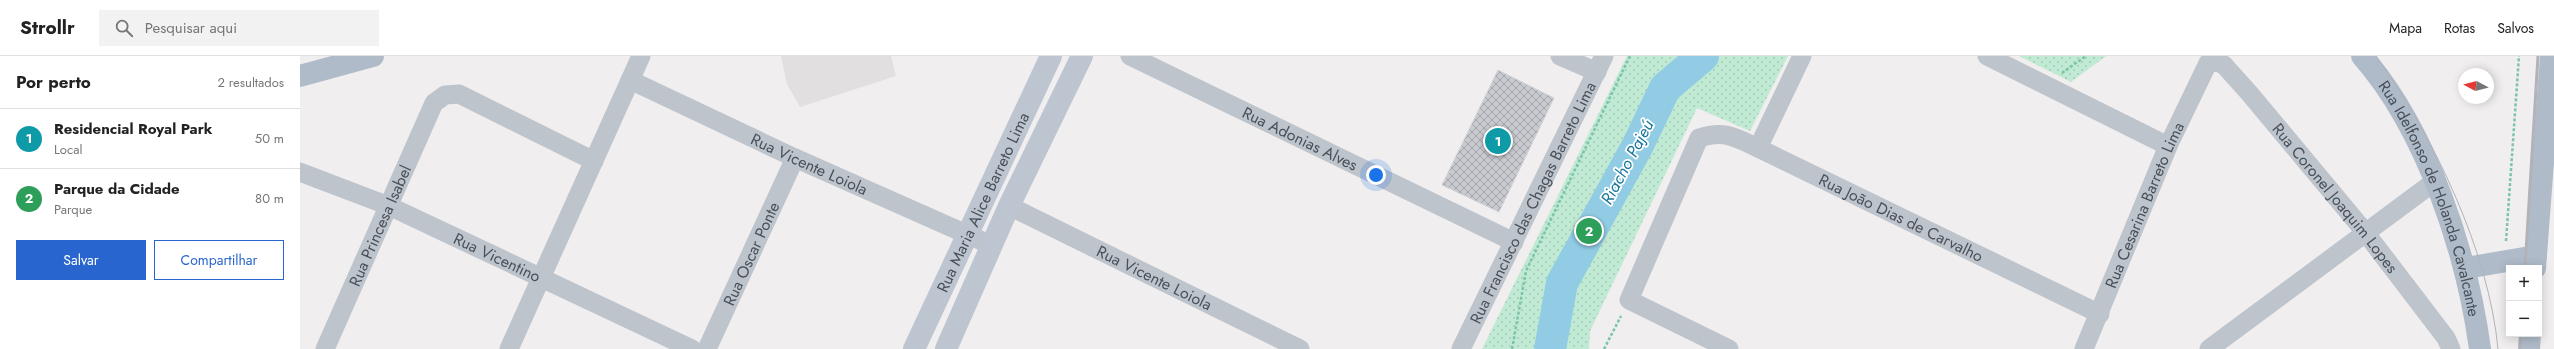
<!DOCTYPE html>
<html lang="pt">
<meta charset="utf-8">
<style>
:root{--surface:#fff;--page:#f2f2f2;--text:#222;--muted:#767676;--line:#e0e0e0;--accent:#2965cf}
body{margin:0;font-family:Jost,sans-serif;background:var(--page);color:var(--text)}
.controls{position:absolute;right:12px;bottom:12px;display:grid;overflow:hidden;border-radius:0px;box-shadow:0 2px 10px #0003}
.controls button{width:36px;height:36px;display:grid;place-items:center;padding:0;border:0;border-bottom:1px solid var(--line);background:var(--surface);color:var(--text);font:20px sans-serif}
.compass{position:absolute;left:2158px;top:12px;width:36px;height:36px;border-radius:50%;background:var(--surface);box-shadow:0 2px 10px #0003;rotate:277deg}
.you{position:absolute;left:1076px;top:119px;width:14px;height:14px;margin:-10px;border:3px solid #fff;border-radius:50%;background:#1a73e8;box-shadow:0 0 0 6px #1a73e833}
.badge{display:grid;place-items:center;width:26px;height:26px;border-radius:50%;background:var(--accent);color:#fff;font-size:13px;font-weight:700}
.pin{position:absolute;translate:-50% -50%;border:2px solid #fff;box-shadow:0 1px 4px #0006}
.list{margin:0;padding:0;list-style:none}
h2{display:flex;justify-content:space-between;align-items:center;height:52px;margin:0;padding:0 16px;font-size:17px}
h2 small{font-size:13px;font-weight:400;color:var(--muted)}
.list li{display:grid;grid-template-columns:26px 1fr auto;gap:12px;align-items:center;box-sizing:border-box;height:60px;padding:0 16px;border-top:1px solid var(--line)}
.list b{display:block;font-size:15px;white-space:nowrap}
.list p{margin:0;font-size:13px;white-space:nowrap;color:var(--muted)}
.list em{font-size:13px;font-style:normal;color:var(--muted)}
.actions{display:flex;gap:8px;padding:12px 16px}
.actions a{flex:1;padding:9px 0;border:1px solid var(--accent);border-radius:0px;text-align:center;font-size:14px;color:var(--accent)}
.actions .main{background:var(--accent);color:#fff}
.icon{flex:none;width:22px;height:22px;fill:none;stroke:currentColor;stroke-width:2;stroke-linecap:round;stroke-linejoin:round}
.map{position:relative;flex:none;width:2254px;height:293px;overflow:hidden}
header{display:flex;align-items:center;gap:24px;box-sizing:border-box;height:56px;padding:0 20px;background:var(--surface);border-bottom:1px solid var(--line)}
header strong{font-size:19px}
nav{display:flex;gap:22px;margin-inline-start:auto;font-size:14px}
.search{width:280px;height:36px;background:var(--page);display:flex;align-items:center;gap:10px;box-sizing:border-box;padding:0 14px;border-radius:0px;color:var(--muted);font-size:15px}
main{display:flex}
aside{flex:1;background:var(--surface)}
.map>svg:first-child{display:block}
</style>
<header>
<strong>Strollr</strong>
<div class="search"><svg class="icon" aria-label="search" viewBox="0 0 24 24"><circle cx="10" cy="10" r="6"/><path d="M15 15l6 6"/></svg>Pesquisar aqui</div>
<nav><a>Mapa</a><a>Rotas</a><a>Salvos</a></nav>
</header>
<main>
<aside>
<h2>Por perto<small>2 resultados</small></h2>
<ul class="list">
<li><span class="badge" style="background:#0f9aa8">1</span><div><b>Residencial Royal Park</b><p>Local</p></div><em>50 m</em></li>
<li><span class="badge" style="background:#2e9e5b">2</span><div><b>Parque da Cidade</b><p>Parque</p></div><em>80 m</em></li>
</ul>
<div class="actions"><a class="main">Salvar</a><a>Compartilhar</a></div>
</aside>
<div class="map">
<svg width="2254" height="293" viewBox="0 0 2254 293">
<defs>
<pattern id="park-dots" width="8" height="8" patternUnits="userSpaceOnUse"><rect width="8" height="8" fill="#c0ead3"/><path d="M2 2h.1M6 6h.1" fill="none" stroke="#a6cab7" stroke-width="1.8" stroke-linecap="round"/></pattern>
<pattern id="building-cross-hatch" width="8" height="8" patternUnits="userSpaceOnUse"><rect width="8" height="8" fill="#c9cad0"/><path d="M0 0l8 8M0 8l8-8" fill="none" stroke="#a5a6ac"/></pattern>
</defs>
<rect width="100%" height="100%" fill="#f0eeee"/>
<path fill="#e1dfdf" d="M481,0H591L596,20L500,51L487,28Z"/>
<path fill="url(#park-dots)" d="M1327,0H1488L1450,75L1397,52L1290,275L1289,293H1182Z
M1719,0H1806L1771,26Z"/>
<g fill="none" stroke-linecap="round" stroke-linejoin="round">
<path stroke="#91cce4" stroke-width="32" d="M1250,293L1262,227L1338,89L1365,32L1403,0"/>
</g>
<path fill="url(#building-cross-hatch)" stroke="#d2d4d9" d="M1198,14L1254,42L1199,156L1142,129Z"/>
<g fill="none" stroke-linecap="round" stroke-linejoin="round">
<path stroke="#7bc5a6" stroke-width="2.5" stroke-dasharray="3 2" stroke-linecap="butt" d="M1762,17L1786,0
M2206,185L2219,0
M1212,293L1226,215L1330,0
M1304,293L1321,260"/>
<g stroke="#bec4cc" stroke-width="19">
<path id="s1" d="M830,0L1214,186"/>
<path d="M1260,0L1297,16"/>
<path d="M1687,0L1868,90"/>
<path id="s2" d="M330,24L495,102L691,189"/>
<path d="M1458,92L1502,0"/>
<path id="s3" d="M0,116L89,150L392,293"/>
<path id="s4" d="M709,150L1000,293"/>
<path id="s5" d="M25,293L134,47L145,39L159,38L294,105"/>
<path d="M209,293L341,0"/>
<path id="s6" d="M407,293L495,102"/>
<path id="s7" d="M1161,293L1304,0"/>
<path id="s8" d="M1429,293L1329,244L1399,82C1425,74 1434,81 1458,92L1800,258"/>
<path id="s9" d="M1784,293L1868,90L1908,7L1917,6L1924,9L1950,38L2065,176L2146,282L2151,293"/>
<path d="M1909,293L2134,126"/>
</g>
<g stroke="#bdc5d0" stroke-width="22">
<path id="s10" d="M614,293L751,0"/>
<path d="M646,293L709,150L782,0"/>
</g>
<g stroke="#b0bbca" stroke-width="22">
<path id="s11" d="M2062,0C2127,74 2167,197 2180,293"/>
<path d="M0,20L73,0"/>
<path d="M2166,212L2236,200"/>
<path d="M2235,212L2251,0"/>
<path d="M2229,293L2230,278"/>
</g>
<path stroke="#b1b3b8" stroke-width="1" d="M2076,0C2133,79 2189,195 2198,293"/>
<path stroke="#b1b3b8" stroke-width="3" d="M2225,212L2238,0
M2220,293L2221,278"/>
</g>
<g text-anchor="middle" stroke-width="3.5" stroke-linejoin="round" paint-order="stroke">
<g font-size="16" fill="#48505a" stroke="#fff">
<text dy="6" stroke="none"><textPath href="#s1" startOffset="189">Rua Adonias Alves</textPath></text>
<text dy="6" stroke="none"><textPath href="#s2" startOffset="198">Rua Vicente Loiola</textPath></text>
<text dy="6" stroke="none"><textPath href="#s9" startOffset="502">Rua Coronel Joaquim Lopes</textPath></text>
<text dy="6" stroke="none"><textPath href="#s11" startOffset="160">Rua Idelfonso de Holanda Cavalcante</textPath></text>
<text dy="6" stroke="none"><textPath href="#s10" startOffset="162">Rua Maria Alice Barreto Lima</textPath></text>
<text dy="6" stroke="none"><textPath href="#s7" startOffset="163">Rua Francisco das Chagas Barreto Lima</textPath></text>
<text dy="6" stroke="none"><textPath href="#s9" startOffset="156">Rua Cesarina Barreto Lima</textPath></text>
<text dy="6" stroke="none"><textPath href="#s8" startOffset="509">Rua João Dias de Carvalho</textPath></text>
<text dy="6" stroke="none"><textPath href="#s5" startOffset="135">Rua Princesa Isabel</textPath></text>
<text dy="6" stroke="none"><textPath href="#s6" startOffset="105">Rua Oscar Ponte</textPath></text>
<text dy="6" stroke="none"><textPath href="#s3" startOffset="215">Rua Vicentino</textPath></text>
<text dy="6" stroke="none"><textPath href="#s4" startOffset="162">Rua Vicente Loiola</textPath></text>
</g>
<g font-size="17" font-style="italic" fill="#19779c" stroke="#fff">
<text transform="translate(1327 106) rotate(-62)" y="6">Riacho Pajeú</text>
</g>
</g>
</svg>
<div class="controls">
<button>+</button>
<button>−</button>
</div>
<svg class="compass" viewBox="-18 -18 36 36"><path d="M0-13l5 13h-10z" fill="#e53935"/><path d="M0 13l5-13h-10z" fill="#767676"/></svg>
<div class="you"></div>
<div class="pin badge" style="left:1198px;top:85px;background:#0f9aa8">1</div>
<div class="pin badge" style="left:1289px;top:175px;background:#2e9e5b">2</div>
</div>
</main>
